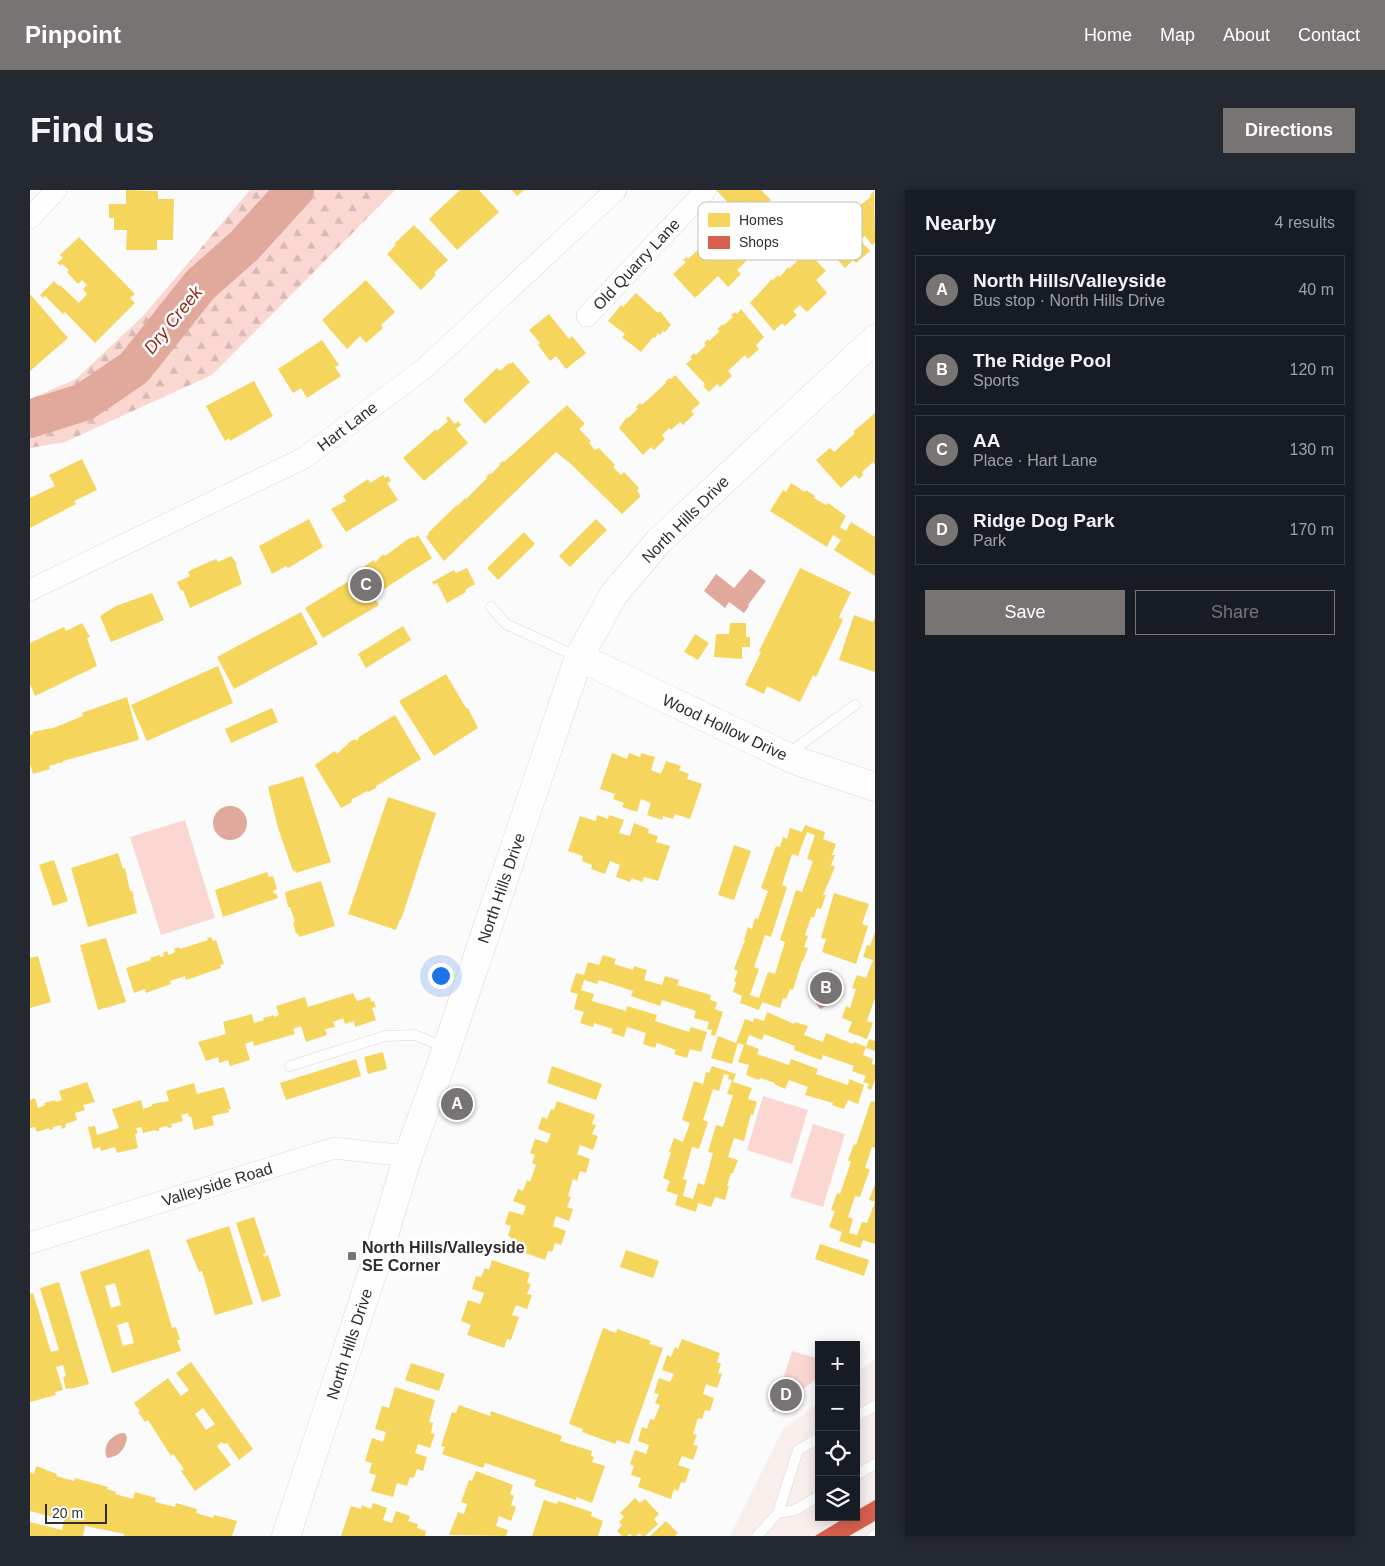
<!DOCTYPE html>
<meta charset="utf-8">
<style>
:root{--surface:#171b24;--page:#242831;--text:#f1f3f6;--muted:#9ea1a6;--line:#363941;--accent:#797474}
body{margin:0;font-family:Helvetica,sans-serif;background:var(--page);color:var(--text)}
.controls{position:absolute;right:15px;bottom:15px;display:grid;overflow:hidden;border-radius:0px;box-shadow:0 2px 12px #0003}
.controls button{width:45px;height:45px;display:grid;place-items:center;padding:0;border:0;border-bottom:1px solid var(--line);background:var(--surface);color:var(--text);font:25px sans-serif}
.scale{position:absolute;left:15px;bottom:12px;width:62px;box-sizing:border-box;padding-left:5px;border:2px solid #322c2b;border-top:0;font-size:14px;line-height:18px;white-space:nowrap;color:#322c2b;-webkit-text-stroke:4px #fff;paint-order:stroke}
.you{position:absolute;left:410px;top:785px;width:18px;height:18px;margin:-12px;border:4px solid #fff;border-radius:50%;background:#1a73e8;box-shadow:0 0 0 8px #1a73e833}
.badge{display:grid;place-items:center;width:32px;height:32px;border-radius:50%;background:var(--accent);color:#fff;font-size:16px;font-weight:700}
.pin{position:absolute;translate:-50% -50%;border:2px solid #fff;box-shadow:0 1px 5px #0006}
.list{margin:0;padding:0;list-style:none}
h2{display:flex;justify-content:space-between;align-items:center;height:65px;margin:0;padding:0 20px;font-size:21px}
h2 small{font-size:16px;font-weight:400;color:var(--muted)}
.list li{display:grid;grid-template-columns:32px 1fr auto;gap:15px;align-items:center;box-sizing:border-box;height:70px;margin:0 10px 10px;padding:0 10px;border:1px solid var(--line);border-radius:0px}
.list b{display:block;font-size:19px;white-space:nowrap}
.list p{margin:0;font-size:16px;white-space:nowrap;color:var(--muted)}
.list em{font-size:16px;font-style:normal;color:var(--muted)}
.actions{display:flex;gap:10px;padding:15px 20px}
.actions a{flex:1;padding:11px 0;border:1px solid var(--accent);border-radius:0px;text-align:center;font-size:18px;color:var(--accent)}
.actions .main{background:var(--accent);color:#fff}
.icon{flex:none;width:28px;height:28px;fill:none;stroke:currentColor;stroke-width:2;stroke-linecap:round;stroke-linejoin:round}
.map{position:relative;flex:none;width:845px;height:1346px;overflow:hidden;border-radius:0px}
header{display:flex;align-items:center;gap:30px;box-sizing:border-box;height:70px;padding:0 25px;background:var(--accent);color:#fff}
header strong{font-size:24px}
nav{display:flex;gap:28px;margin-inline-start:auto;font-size:18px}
.intro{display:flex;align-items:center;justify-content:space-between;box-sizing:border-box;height:120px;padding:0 30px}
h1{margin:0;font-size:35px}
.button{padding:12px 22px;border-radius:0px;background:var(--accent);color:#fff;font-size:18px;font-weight:700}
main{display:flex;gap:30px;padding:0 30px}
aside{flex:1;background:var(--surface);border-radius:0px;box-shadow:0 2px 12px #0003}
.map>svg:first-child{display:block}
</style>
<header>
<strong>Pinpoint</strong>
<nav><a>Home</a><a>Map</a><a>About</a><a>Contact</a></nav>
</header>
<div class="intro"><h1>Find us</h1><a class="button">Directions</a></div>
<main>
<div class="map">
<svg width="845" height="1346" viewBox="0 0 845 1346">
<defs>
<pattern id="forest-firs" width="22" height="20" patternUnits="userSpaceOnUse" patternTransform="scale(1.25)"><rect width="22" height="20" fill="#fad8d1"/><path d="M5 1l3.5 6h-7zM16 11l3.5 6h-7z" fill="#d7bab4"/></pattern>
</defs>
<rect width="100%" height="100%" fill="#fcfbfb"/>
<path fill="#f8eeeb" d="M845,1169V1346H700L753,1239L789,1212V1327H826V1183Z"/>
<path fill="url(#forest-firs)" d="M220,0H365L182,185L35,252L0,258V209L46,189L114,125Z"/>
<path fill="#fad8d1" d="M155,630L185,728L131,745L100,647Z
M733,906L778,920L762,974L717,960Z
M783,934L815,944L793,1017L760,1007Z
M762,1161L789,1169V1187L742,1223Z"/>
<path fill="#e1a89c" d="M720,379L736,391L718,415L719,416L714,423L699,412L695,418L674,401L686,384L704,398Z
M183 633a17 17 0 1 1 34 0a17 17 0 1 1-34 0Z
M801,779L805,787C802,798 802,816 790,819L785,812L786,808L793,784Z
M92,1243H95L97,1248C95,1259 89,1267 77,1268C72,1256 80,1246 92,1243Z"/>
<path fill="#f6d55c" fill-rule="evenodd" d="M96,0L128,1V9H144L143,50H127V60H96L97,40H84V28H79V14H96Z
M430,0H449L469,22L427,60L399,29Z
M482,0H494L487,6Z
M686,0H731L741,10L728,21L719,11L706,21Z
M844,1L845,52L842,55L835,46L830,50L840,61L826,73L823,70L815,78L792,52L798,46L796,44L812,33L810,30L820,23L822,25L827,20L826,18L841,7L840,5Z
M384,35L418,70L404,83L406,85L391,100L357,64L366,55L364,54Z
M701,45L721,66L707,80L711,84L698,97L688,86L665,108L643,84L656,72L653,70L657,67L658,69L671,57L673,59L682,50L689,57Z
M49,47L105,104L100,108L105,113L65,153L35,122L33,124L15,106L13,108L10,105L24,91L29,96L30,95L49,113L57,104L53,99L57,95L52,90L48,94L37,82L39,80L32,74L31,76L27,73L33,68L30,65Z
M777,61L796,81L786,90L797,103L777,122L770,115L763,121L767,125L755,136L752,133L744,141L720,113L742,89L743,90L748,85L750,87L758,77L759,79L769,69L768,68L772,64L773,65Z
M336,90L365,122L351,135L353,138L336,153L330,146L317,159L292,130Z
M606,103L628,123L630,121L641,135L635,142L633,141L630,145L628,143L625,148L623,147L611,162L592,147L595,144L578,131L591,115L593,117Z
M0,104L38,148L0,181Z
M711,119L734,147L726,155L729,159L718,169L715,165L698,181L702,186L690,197L687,194L679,202L673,196L675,194L656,174L662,169L660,167L664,163L666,165L676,155L674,153L678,149L679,151L690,141L687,139L693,134L694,135L703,127L701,125L705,122L707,124Z
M519,124L539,149L542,146L556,163L536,179L526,166L520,171L508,155L510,153L499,140Z
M292,150L309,175L305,177L311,186L277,208L271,198L263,203L248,179Z
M483,172L500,192L455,234L433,210L467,178L470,181L479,173L480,174Z
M645,185L670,213L661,221L664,224L653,235L650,232L641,240L639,238L632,245L635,249L624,260L621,257L613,265L589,238L597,227L598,228L608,219L606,217L610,213L612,215L636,193L635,192L639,188L641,189Z
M224,191L243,226L200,251L199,248L195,251L176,216Z
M537,215L555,234L549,239L561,251L559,253L565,260L569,258L585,275L583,277L591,285L594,282L609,298L607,301L611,306L592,324L541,274L526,262L414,371L396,347L399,344L398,343L427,315L428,316L435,308L436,309L457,288L456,287L460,283L461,284L470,275L469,274L473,271L474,272Z
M845,223V275L843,272L832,282L833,285L829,289L825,285L811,298L786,270L800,258L804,262L825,243L823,242Z
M418,226L425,234L428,231L431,235L426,239L438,253L394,291L373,268L406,239L407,241L418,231L416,229Z
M52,269L67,300L44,311L46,314L0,338V308L25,296L19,285Z
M353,285L355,288L358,286L361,291L357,293L368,310L316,342L301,319L316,311L313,306L338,289L340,293Z
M761,293L775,302L776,300L785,306L784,308L796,315L798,313L816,326L810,337L816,341L821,332L845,347V386L804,360L811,350L803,345L797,357L740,321L753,300L756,302Z
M279,329L293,357L258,378L256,376L242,384L229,356Z
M566,329L577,340L540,377L529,366Z
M494,342L505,354L468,390L457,378Z
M388,345L402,368L343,406L349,415L293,448L275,418L329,385L327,382L339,373L344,370L345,373L350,367L354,364L355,366L378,349L383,347L385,348Z
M201,366L207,374L206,375L212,394L160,418L153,400L151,401L147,392L160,386L158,382L163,379L186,369L188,372Z
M437,378L445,394L435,400L436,402L417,413L407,393L404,395L402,392L424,380L426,383Z
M770,378L821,402L809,427L813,430L786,487L783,485L770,512L737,496L734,504L715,495L731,462L729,461Z
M122,403L134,430L81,452L70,426L86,416Z
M271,422L288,454L204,499L187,467Z
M824,425L843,432L845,428V482L809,470Z
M52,433L60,447L57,448L67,476L5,506L0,494V453L34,437L36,441Z
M700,433H716V447H720V457H712V469L684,467L686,444H699Z
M373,436L381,450L336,478L328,464Z
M665,444L679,453L668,470L654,462Z
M188,476L203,513L117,551L101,515Z
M416,484L436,518H438L448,538L404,566L369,511Z
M97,507L109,550L33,571V572L19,576L20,579L3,584L0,574V545L3,544L2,542L23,538L53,526L52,523L54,522Z
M242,518L248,532L201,553L195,539Z
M365,525L391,569L346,596V598L338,602L337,601L321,610L322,612L311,618L285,575L300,564L305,561L307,564L321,551L325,549L327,551L329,547Z
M582,563L597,569L599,563L610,567L611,563L625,567L621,580L631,584L636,571L651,576L649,580L659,584L657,589L672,594L660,629L645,624L643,629L633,626L632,630L617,625L621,613L611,609L607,622L592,617L594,613L583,609L585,604L570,599Z
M273,586L301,672L266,683L265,680L263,681L248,638L238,597Z
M358,607L406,623L371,730L370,729L366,740L318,724Z
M567,625L578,629L579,625L594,630L589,643L600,646L604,633L619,639L618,643L628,646L626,652L640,656L628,691L614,687L612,692L602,688L600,692L586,687L590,675L580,671L575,684L561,679L562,675L552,671L553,666L538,661L550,626L566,631Z
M775,635L795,642L793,649L806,654L802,665H805L801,675L805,677L793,705H796L791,719L787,718L784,728L781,727L775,745L778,746L774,757L778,758L773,771H772L763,800L760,799L756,809L753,808L750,818L732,812L729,820L710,813L712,806L703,802L706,792L704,791L708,781L704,779L715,750H714L718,737L722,739L725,728L728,729L738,701L731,698L746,656L750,657L753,647L757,649L760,638L772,642ZM777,642L785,645L777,669L783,671L772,702L766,700L750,750L755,752L745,784L738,782L729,808L720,805L729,779L724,777L735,745L741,747L757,697L752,695L762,664L768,666Z
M704,655L721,661L704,710L688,705Z
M88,663L93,679L95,678L100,701H102L104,706H103L107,723L58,737L41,678Z
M24,670L38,711L23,716L9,675Z
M237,682L239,687L243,686L247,699L243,701L244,704L246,703L248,708L193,727L185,700Z
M291,691L305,736L269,747L268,743L266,744L263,732H265L260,717H258L255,702Z
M804,703L839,714L832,734L838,736L826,774L792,762L796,749L791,748Z
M845,742V808L837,831L843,833L837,849L818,842L822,832L812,828L816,816L820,818L826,799L822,798L827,785L836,788L843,770L833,767L837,755L840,756Z
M181,747L183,751L186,750L194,774L190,775L191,778L156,790L155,786L140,791L141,794L116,803L115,799L104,803L96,778L121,770L120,768L130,765V767L134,766L133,763L137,761L139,765L145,762L144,759L149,757L150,759L178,750L177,748Z
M76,748L96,812L68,820L50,755Z
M573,765L586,769L584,774L603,780L604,776L617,780L614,790L632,795L635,786L649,790L647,795L681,805L680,810L687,812L685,819L693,822L685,846L681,845L682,840L677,839L679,832L664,828L666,821L632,810L630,816L601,806L603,801L569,790L567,794L554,790L551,800L564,804L562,811L596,821L597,816L627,825L625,831L659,842L661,837L677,842L671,862L660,859L657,868L644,864L646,860L627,853L625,858L613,854L616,843L597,837L594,847L581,843L583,839L564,833L563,837L550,833L554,822L544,819L548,804L540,802L546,783L554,785L558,772L569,775Z
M8,766L21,812L0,818V768Z
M323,803L327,811L340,807L341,812L344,811L346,817L342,818L346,830L325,837L324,831L315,834L313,828L303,832L305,837L295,839L297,845L276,852L271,836L263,839L265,844L224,856L223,851L215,854L220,870L200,876L198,870L189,873L188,867L176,871L168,852L196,844L193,832L222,824L224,833L234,830L233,828L244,825V827L249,825L246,816L275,807L278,817Z
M737,822L764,834L765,832L778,836L774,845L793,852L796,843L823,854L824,852L836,857L833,865L843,869L842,874L845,875V890L841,900L837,898L839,894L833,892L836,886L822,881L824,876L793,865L791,870L764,860L765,856L734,844L732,850L719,845L716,854L729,859L727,864L759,875L761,869L788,879L786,884L818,895L819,889L834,895L828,914L818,910L814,919L802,915L803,913L775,905L778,897L759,890L755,899L744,894L745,893L730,888L729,890L716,885L719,875L708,872L714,855L708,853L702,874L681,868L688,846L706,853L715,829L723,832L724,828L734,831Z
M839,849L845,851V861L836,858Z
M353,862L357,879L338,884L334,867Z
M326,869L331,886L256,910L250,893Z
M522,876L572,894L566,910L517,893Z
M682,876L706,884L703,892L722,898L718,909L727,912L723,925L721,924L714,951L704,948L698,967L708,970L703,983H701L697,996H699L695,1010L685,1007L681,1017L668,1013L666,1022L645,1015L648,1005L636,1001L640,991L633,988L641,962H639L644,948L653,952L660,933L652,930L664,891L673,894L676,882L679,883ZM694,884L699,885L698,889L702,890L697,904L703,905L693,937L686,935L678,962L683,963L674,995L668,993L663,1009L653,1006L657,990L653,989L662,957L669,959L678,932L673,930L683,899L689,901Z
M57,892L65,912L53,915L55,920L45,923L47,930L35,934L36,937L32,939L31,935L23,937V939L19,940V938L7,942L5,937L0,938V910L5,908L8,918L15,915L14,913L25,910L26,912L32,910L29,901Z
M164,893L167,904L194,897L201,919H198L199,922L182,926L184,935L164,940L161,926L159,927L158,923L151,925L153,931L141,934L142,937L138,938L137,936L129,938V941H125V940L113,943L111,937L106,938L108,943L105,944L108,958L87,963L85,957L71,961L70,957L63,959L58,937L65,936L67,945L89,938L82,919L111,910L113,919L122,916V914L139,911L136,901Z
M527,911L565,925L562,934L566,935L562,944L568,946L563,960L550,955L547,964L560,969L556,983L550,981L547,991L543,989L538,1006L541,1007L537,1017L543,1019L539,1031L526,1026L523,1036L536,1041L531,1055L525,1053L522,1062L518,1061L515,1070L478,1057L481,1047L478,1046L481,1036L475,1034L479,1021L493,1025L496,1016L483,1011L488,999L493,1001L497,990L500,992L506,975L502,973L505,965L500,963L505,949L517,953L521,944L508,939L512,927L517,929L521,919L524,920Z
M841,911L845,912V958L842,957L835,978L840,979L830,1007L825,1006L818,1027L823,1029L819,1043L827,1045L832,1032L837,1033L845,1012L839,1010L845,994V1054L833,1050L830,1058L809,1051L812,1042L799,1037L805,1021L801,1020L807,1003L810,1004L821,972L818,970L824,954L826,955Z
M224,1027L236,1063L233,1064L234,1067L238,1065L251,1106L232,1112L206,1033Z
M199,1036L223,1114L185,1125L172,1081L169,1082L156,1050Z
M790,1054L839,1070L834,1086L785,1069Z
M119,1059L142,1138L146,1137L150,1150H147L151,1161L82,1183L50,1082ZM85,1093L91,1115L81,1118L75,1096ZM98,1132L104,1153L93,1156L87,1135Z
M596,1060L629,1071L623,1088L590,1077Z
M462,1070L500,1083L497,1093L501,1094L497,1104L502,1105L497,1119L486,1115L482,1125L489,1127L481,1150L477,1149L474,1158L437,1145L441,1135L431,1131L438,1110L450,1114L454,1103L442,1099L446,1086L451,1087L455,1078L459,1080Z
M29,1092L59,1194L40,1199V1198L36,1199L33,1187L36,1186L33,1175L26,1177L33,1200L25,1202L26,1205L0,1212V1104L3,1103L21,1162L29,1160L10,1098Z
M573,1138L586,1143L587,1139L621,1151L619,1154L633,1158L599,1254L587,1250L585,1254L552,1242L553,1239L539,1234Z
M652,1149L690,1163L687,1172L691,1174L688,1183L692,1184L687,1198L676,1194L673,1204L684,1208L680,1221L675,1220L672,1229L668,1228L663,1244L667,1245L663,1255L668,1256L663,1270L652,1266L648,1275L660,1279L655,1293L651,1292L648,1301L644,1299L641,1309L608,1297L611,1288L601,1285L604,1276L600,1274L605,1260L616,1264L619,1255L608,1251L612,1237L617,1239L620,1229L624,1230L630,1215L625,1213L629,1204L624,1203L629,1188L640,1192L644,1184L632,1180L637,1165L641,1167L645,1157L648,1159Z
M161,1172L223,1259L209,1270L197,1253L194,1254L192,1252L187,1256L201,1275L165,1301L151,1281L154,1279L143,1264L141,1266L118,1230L115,1232L108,1222L110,1221L104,1213L138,1188L151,1206L159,1200L146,1183ZM173,1218L185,1234L176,1240L165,1224Z
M381,1173L415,1184L409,1201L375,1190Z
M365,1197L405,1210L399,1232L403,1233L401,1243L405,1244L400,1258L388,1254L385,1263L397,1267L393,1281L387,1279L384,1288L380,1287L377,1296L367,1293L363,1307L341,1301L346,1285L339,1283L342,1273L335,1271L342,1248L353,1252L356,1242L345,1239L352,1216L359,1218Z
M429,1215L460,1226L461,1221L532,1246L530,1251L562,1261L561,1266L564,1267L562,1272L575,1276L562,1313L546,1307V1310L504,1296L506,1290L455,1273L453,1278L412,1264L415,1257L411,1256L422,1222L426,1223Z
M6,1276L27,1284L26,1286L44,1291L45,1288L78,1297L77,1299L86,1302L85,1304L103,1309L105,1302L126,1308L125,1312L145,1317L146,1313L167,1319L166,1323L183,1328L184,1325L207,1331L202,1346H94V1344L55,1336L53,1346H0V1332L32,1340L34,1330L0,1321V1282L4,1284Z
M446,1281L483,1295L480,1304L484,1306L481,1315L486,1317L481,1331L469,1326L466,1336L478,1340L476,1346L419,1345L428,1322L434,1324L437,1314L431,1312L439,1290L442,1291Z
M605,1308L610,1313L615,1309L629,1324L624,1329L628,1334L615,1346H612L609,1343L606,1346H602L600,1344L597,1346H592L587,1341L592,1335L589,1332L594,1327L590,1323Z
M514,1310L527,1314L528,1311L562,1322L561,1326L573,1331L568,1346H502Z
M343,1313L357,1318L353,1330L362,1333L366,1321L380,1326L378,1331L388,1334L387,1338L396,1341L395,1346H311L321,1316L331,1319L332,1315L341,1319Z
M636,1331L648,1343L645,1346H620Z"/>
<path fill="#d6604d" d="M845,1310V1331L819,1346H785L816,1327H826V1321Z"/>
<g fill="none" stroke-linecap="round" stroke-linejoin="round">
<path stroke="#e1a89c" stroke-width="38" d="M0,229L54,212L104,178L170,95L214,56L265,0"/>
<defs>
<path id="lane" d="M461,417L476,434L548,467
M759,563L825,515
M260,876L355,846L385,845L416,858
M826,1226L845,1216
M826,1285L845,1274
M748,1323L765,1320L789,1306
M727,1346L748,1323L768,1260L789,1248
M843,1346L845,1345"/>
<path id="street" d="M0,28L26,0
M557,126L676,0
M0,400L274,268L395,178L586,0
M0,1053L304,958L378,966"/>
<path id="secondary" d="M549,467L756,566L773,573L845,597
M256,1346L345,1075L378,966L411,875L549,467L584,404L629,351L845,149"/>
</defs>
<use href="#lane" stroke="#dbd8d7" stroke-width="11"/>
<use href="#street" stroke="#dbd8d7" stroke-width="22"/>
<use href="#secondary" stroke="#dbd8d7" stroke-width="29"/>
<use href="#lane" stroke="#fffefe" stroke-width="10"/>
<use href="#street" stroke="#fffefe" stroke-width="21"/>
<use href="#secondary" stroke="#fffefe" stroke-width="28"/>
</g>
<rect fill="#797474" stroke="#fff" stroke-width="2" x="317" y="1061" width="10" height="10" rx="2.5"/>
<g text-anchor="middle" stroke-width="5" stroke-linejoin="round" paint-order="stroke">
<g font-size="16" fill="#322c2b" stroke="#fff">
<text transform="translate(606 74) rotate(-47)" y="6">Old Quarry Lane</text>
<text transform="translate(317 236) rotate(-37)" y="6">Hart Lane</text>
<text transform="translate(655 329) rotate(-45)" y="6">North Hills Drive</text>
<text transform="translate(695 537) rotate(25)" y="6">Wood Hollow Drive</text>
<text transform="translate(471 698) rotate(-71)" y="6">North Hills Drive</text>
<text transform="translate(187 994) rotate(-17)" y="6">Valleyside Road</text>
<text transform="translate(319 1154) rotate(-72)" y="6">North Hills Drive</text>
</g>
<g font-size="16" font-weight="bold" fill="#322c2b" stroke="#fff" text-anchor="start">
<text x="332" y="1063">North Hills/Valleyside<tspan x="332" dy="18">SE Corner</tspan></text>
</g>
<g font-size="18" font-style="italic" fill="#8d2c1c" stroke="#fff">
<text transform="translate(143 130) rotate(-51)" y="6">Dry Creek</text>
</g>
</g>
<rect x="668" y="12" width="164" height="58" rx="8" fill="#fff" stroke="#c2c0bf" stroke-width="1"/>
<rect x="678" y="23" width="22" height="14" fill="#f6d55c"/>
<rect x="678" y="46" width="22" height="13" fill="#d6604d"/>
<g font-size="14" fill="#322c2b">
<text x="709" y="35">Homes</text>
<text x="709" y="57">Shops</text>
</g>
</svg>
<div class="controls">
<button>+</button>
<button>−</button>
<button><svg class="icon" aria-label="locate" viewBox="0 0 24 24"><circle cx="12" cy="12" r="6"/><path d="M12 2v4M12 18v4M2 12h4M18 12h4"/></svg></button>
<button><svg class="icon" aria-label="layers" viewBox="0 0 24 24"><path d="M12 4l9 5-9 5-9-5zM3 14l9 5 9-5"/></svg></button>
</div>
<div class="scale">20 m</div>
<div class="you"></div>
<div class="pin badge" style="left:427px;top:914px">A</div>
<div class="pin badge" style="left:796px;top:798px">B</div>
<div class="pin badge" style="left:336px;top:395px">C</div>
<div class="pin badge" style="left:756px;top:1205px">D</div>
</div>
<aside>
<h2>Nearby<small>4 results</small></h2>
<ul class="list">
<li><span class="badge">A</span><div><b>North Hills/Valleyside</b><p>Bus stop · North Hills Drive</p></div><em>40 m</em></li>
<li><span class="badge">B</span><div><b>The Ridge Pool</b><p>Sports</p></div><em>120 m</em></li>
<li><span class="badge">C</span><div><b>AA</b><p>Place · Hart Lane</p></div><em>130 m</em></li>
<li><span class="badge">D</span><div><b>Ridge Dog Park</b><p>Park</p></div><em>170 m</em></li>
</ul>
<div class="actions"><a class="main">Save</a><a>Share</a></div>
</aside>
</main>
